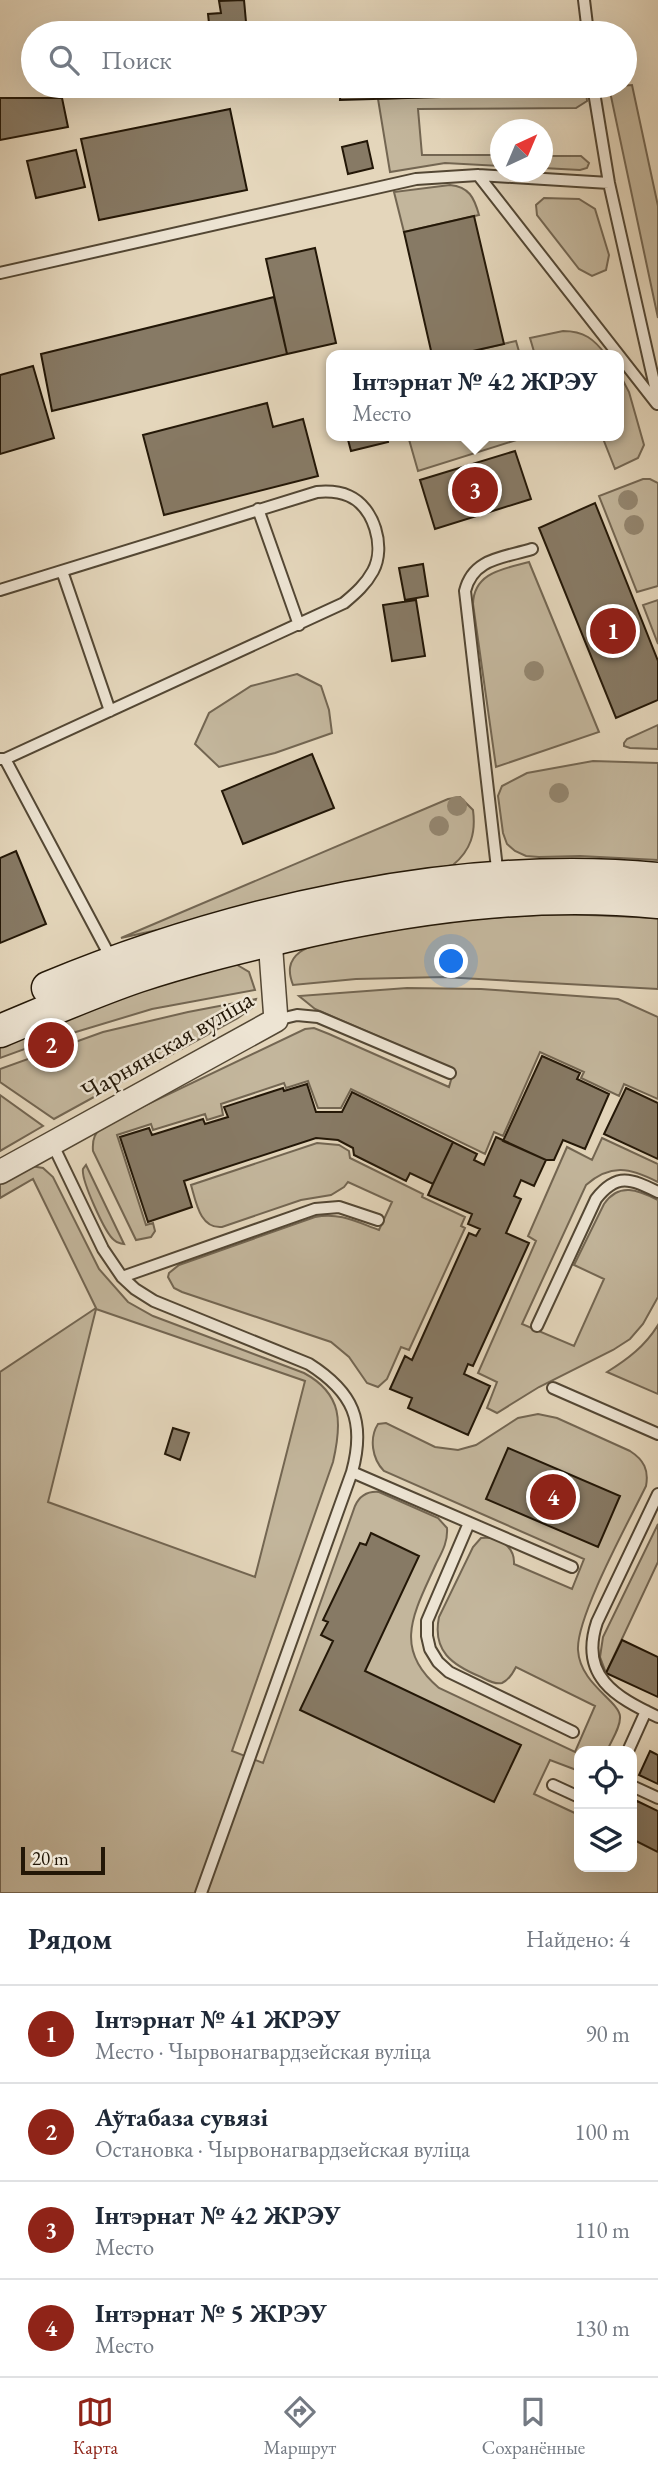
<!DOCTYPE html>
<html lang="ru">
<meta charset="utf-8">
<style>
:root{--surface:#fff;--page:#f6f6f7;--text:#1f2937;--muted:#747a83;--line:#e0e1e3;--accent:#8f2418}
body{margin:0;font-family:"EB Garamond",serif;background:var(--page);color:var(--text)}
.controls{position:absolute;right:21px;bottom:21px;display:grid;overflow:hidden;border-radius:14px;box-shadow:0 7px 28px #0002}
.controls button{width:63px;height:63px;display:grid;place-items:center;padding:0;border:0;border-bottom:2px solid var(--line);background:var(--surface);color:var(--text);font:35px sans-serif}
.compass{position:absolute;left:490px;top:119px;width:63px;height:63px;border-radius:50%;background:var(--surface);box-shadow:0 7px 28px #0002;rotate:44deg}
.scale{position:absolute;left:21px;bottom:18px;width:84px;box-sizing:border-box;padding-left:7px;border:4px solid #231707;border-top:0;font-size:19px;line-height:24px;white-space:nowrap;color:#231707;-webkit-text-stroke:5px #ede4d3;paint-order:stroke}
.you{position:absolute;left:452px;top:962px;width:24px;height:24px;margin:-18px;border:5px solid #fff;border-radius:50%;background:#1a73e8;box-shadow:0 0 0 10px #1a73e833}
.badge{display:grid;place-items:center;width:46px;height:46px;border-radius:50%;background:var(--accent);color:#fff;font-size:23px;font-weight:700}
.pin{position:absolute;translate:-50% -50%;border:4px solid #fff;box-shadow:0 2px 7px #0006}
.popup{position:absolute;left:326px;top:350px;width:298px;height:91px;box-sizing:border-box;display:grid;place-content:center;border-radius:14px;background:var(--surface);filter:drop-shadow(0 2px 5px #0005);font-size:23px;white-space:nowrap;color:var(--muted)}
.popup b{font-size:26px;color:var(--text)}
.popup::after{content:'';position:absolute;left:50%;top:100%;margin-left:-14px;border:14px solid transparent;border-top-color:var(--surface)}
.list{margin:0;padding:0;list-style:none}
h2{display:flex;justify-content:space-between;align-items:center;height:91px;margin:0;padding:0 28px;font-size:30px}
h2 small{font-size:23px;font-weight:400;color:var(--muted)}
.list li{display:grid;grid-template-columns:46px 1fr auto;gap:21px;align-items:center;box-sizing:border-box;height:98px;padding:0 28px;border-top:2px solid var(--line)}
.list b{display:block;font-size:26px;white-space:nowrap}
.list p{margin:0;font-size:23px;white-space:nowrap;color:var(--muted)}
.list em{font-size:23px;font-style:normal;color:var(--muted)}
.icon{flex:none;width:38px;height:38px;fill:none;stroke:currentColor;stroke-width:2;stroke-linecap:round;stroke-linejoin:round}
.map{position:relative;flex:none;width:658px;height:1893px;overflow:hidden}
.search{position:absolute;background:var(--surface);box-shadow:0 7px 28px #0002;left:21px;right:21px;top:21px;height:77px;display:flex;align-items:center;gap:18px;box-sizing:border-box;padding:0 24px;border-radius:38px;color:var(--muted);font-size:26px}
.sheet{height:483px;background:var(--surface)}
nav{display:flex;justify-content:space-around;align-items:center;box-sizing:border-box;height:98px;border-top:2px solid var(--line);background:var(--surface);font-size:19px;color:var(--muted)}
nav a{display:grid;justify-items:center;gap:4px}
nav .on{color:var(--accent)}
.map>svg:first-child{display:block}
</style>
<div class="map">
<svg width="658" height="1893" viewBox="0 0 658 1893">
<rect width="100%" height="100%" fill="#e4d6bb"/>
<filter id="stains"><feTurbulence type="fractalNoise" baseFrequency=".00286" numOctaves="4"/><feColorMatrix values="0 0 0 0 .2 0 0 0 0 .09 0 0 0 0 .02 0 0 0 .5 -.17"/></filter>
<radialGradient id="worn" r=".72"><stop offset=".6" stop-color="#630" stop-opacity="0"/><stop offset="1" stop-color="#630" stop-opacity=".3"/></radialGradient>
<path fill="#c3b69c" stroke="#736652" stroke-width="2" fill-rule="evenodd" d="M632,85L658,206V318L609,87Z
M586,90L587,101L576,108L418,109L422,155H500V166L445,163L390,172L378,99Z
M542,156H581L589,163L587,168L580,170L543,168Z
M450,185C469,187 474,197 479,215L404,232L394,192Z
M544,198L579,199L595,209L609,255L606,270L592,276L579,269L537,215L536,205Z
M563,331C584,331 594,339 606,355H535L530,338Z
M516,341L520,355H455Z
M619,373L629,392L644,445L638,458L615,469L602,436H618Z
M408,436H529L418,471Z
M643,479H650L658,483V586L637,592L599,496Z
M529,562L599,732L496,767L473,604C474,572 504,569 529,562Z
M658,600V644L643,605Z
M297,674L321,686L329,710L332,733L275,753L219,767L195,744L209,713L251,686Z
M658,725V749L630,748L624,746V743L627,739Z
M593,761L658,763V860L580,856L539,857L526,856L515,851L507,844L503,833L498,796L502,786L527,773Z
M460,797L473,810C476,833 471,850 453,865L121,938L448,799Z
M565,914L658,918V989L443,977L356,979L293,985C288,972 288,961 300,952C312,943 332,943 347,939C420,923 490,916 565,914Z
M234,963L249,972L255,990L152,1009L56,1038L49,1023L94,1004Z
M407,988L481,989L618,999L658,1017V1099L624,1084L619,1096L581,1078L584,1072L540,1052L503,1136L494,1132L485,1154L351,1089L341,1108H318L308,1081L286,1088L284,1083L221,1104L223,1115L207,1120L205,1114L153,1130L151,1124L117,1135L146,1225L153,1223L155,1231L151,1237L136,1240L93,1151C92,1138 95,1133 104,1125L305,1029L314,1028L329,1034L449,1087L454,1069L315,1009L299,996Z
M256,999L253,1007L238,1018L54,1119L0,1082V1069L103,1032L188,1012Z
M38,1028L44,1042L0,1058V1043Z
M0,1095L43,1126L0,1151Z
M602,1138L658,1164V1182C630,1168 611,1163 586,1185L522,1324L574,1346L604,1279L574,1265L604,1204C619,1182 638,1190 658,1200V1297L643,1324L630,1339L613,1350L539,1387L497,1413L487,1408L497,1382L478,1373L536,1241L528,1236L567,1147L592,1160Z
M317,1143L339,1145L349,1151L350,1158L423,1194L422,1197L465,1217L461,1226L465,1228L409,1350L401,1347L387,1379L378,1387L367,1383L349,1357L331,1342L182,1292L174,1288L168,1277L169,1273L179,1265L315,1217C340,1212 357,1222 379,1230L392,1202L348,1182L344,1187L331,1195L301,1200L222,1227C200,1229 196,1202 191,1185Z
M86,1165L124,1244C119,1243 118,1244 114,1240C105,1233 81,1180 83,1169Z
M31,1166L43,1168L53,1177L99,1269L128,1302L153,1316L304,1373C343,1394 342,1423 333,1462L232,1751L263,1763L355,1506C360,1495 368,1491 379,1492L438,1518L447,1528C448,1542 442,1552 436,1564C415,1611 391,1648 439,1688L575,1752L595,1706L516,1667C513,1673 509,1680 502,1683C495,1685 487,1680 481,1677C452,1665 432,1651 439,1617L473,1547L481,1538C498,1536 515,1546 514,1564L572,1589L584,1559L384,1471C372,1459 369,1438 378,1424L386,1423L435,1447L458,1450L476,1445L518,1418L538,1414L557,1418L630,1451C644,1460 649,1470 646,1486C629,1521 576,1617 578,1650C580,1684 618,1700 620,1716C621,1727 611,1741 607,1751H579V1771L550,1760L534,1794L579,1815V1867H632V1839L658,1852V1893H0V1372L96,1308L33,1179L0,1198V1182ZM96,1309L305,1381L255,1577L48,1502Z
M658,1325V1394L607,1372C628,1359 645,1346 658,1325Z
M658,1524V1562L606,1673L600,1657L603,1637Z"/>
<path fill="#877a65" stroke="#231707" stroke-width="2" d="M244,0L247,33H210L208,14L221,13L219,1Z
M559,25L558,33H327V27Z
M341,86H541L540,94L340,100Z
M0,98H62L68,127L0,140Z
M230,109L247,190L99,220L81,139Z
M367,141L373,168L348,174L342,147Z
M76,150L85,187L36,198L27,161Z
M474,216L504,344L455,355H432L404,232Z
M315,248L336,343L287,354L266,259Z
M274,297L287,354L52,411L41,354Z
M33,366L54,438L0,454V375Z
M267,403L273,427L303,419L318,476L164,515L143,435Z
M347,436H387L388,442L351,451Z
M515,451L531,499L435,529L420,480Z
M595,503L658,661V700L616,718L539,528Z
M423,564L428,596L405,600L399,568Z
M416,600L425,656L392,661L383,605Z
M312,754L334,808L243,844L222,791Z
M16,851L46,924L0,943V858Z
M542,1056L580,1073L577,1079L609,1094L585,1149L563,1140L554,1160H546L503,1141Z
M307,1084L316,1112H342L352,1092L453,1142L433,1184L410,1173L406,1181L354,1155L353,1148L338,1140L316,1138L184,1181L192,1207L148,1222L120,1137L149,1128L152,1135L203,1119L205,1124L228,1117L224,1107L283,1088L284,1091Z
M626,1088L658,1103V1159L604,1134Z
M496,1137L546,1160L534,1186L521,1180L514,1196L521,1199L506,1233L529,1243L473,1366L468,1364L464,1374L490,1386L468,1435L408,1408L412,1398L390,1389L405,1356L412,1360L469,1233L476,1236L480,1229L468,1224L472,1214L428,1195L433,1184L453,1142L477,1154L474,1160L484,1165Z
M173,1428L189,1433L180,1460L165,1454Z
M508,1448L620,1496L598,1547L486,1499Z
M371,1533L419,1556L365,1671L521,1745L494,1802L300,1710L333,1641L321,1635L328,1622L323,1620L360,1543L366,1545Z
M622,1640L658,1657V1697L606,1673Z
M650,1751L658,1755V1784L639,1775Z
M637,1801L658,1811V1852L632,1839V1811Z"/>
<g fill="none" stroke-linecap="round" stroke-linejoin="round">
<defs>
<path id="service" d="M584,0L588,33
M593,86L609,183L658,400
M478,175L657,404
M0,273L416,179L478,175L609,183
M258,509L299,625
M62,571L110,711
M0,590L317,492C328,491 338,491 349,496C374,507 386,547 373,571C366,584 356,593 344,603L5,759H0
M5,759L112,960
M498,877L465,591C473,558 503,558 532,549
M276,1020L297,1015L318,1017L450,1073
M52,1143L103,1249L122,1277L135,1289L154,1301L309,1364C353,1392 366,1421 352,1472L201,1893
M122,1277L315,1209L339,1207L378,1220
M537,1326L596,1199C617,1172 631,1179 658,1192
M553,1388L658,1434
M352,1472L572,1567
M658,1494L597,1622C579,1676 615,1697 658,1717
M469,1523L427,1621V1636L430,1649L438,1662L449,1672L573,1732
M628,1751L646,1711
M553,1785L579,1797
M632,1786L658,1798"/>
<path id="minor" d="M0,1172L276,1020L269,926"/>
<path id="secondary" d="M48,988C232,912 458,860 658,879
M0,1031C46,1012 91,992 138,976C186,960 236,948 286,936C408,907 533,890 658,902"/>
</defs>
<use href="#service" stroke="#534734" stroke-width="14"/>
<use href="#minor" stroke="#534734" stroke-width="26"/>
<use href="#secondary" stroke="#231707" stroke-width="35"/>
<use href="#service" stroke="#ede4d3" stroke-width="10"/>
<use href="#minor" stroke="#ede4d3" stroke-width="23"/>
<use href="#secondary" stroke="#ede4d3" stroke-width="32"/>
</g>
<g fill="#948771">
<circle cx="628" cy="500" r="10"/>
<circle cx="634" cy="525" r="10"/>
<circle cx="534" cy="671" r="10"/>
<circle cx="559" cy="793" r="10"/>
<circle cx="457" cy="806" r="10"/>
<circle cx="439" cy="826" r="10"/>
</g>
<g text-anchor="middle" stroke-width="5" stroke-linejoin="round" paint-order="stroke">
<g font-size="26" fill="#231707" stroke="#ede4d3">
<text transform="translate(167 1045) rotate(-30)" y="9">Чарнянская вуліца</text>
</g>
</g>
<rect width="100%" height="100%" filter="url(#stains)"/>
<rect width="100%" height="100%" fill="url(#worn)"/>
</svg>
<div class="controls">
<button><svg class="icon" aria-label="locate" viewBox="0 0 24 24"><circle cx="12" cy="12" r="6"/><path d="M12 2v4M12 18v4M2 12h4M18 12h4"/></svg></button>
<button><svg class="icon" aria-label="layers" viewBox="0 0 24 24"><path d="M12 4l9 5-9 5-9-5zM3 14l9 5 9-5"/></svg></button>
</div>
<svg class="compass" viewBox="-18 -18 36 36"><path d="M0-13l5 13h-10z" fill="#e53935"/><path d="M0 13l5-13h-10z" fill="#747a83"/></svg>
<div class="scale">20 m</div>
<div class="you"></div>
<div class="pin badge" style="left:613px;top:631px">1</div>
<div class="pin badge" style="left:51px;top:1045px">2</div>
<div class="pin badge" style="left:475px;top:490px">3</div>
<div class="popup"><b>Інтэрнат № 42 ЖРЭУ</b>Место</div>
<div class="pin badge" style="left:553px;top:1497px">4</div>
<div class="search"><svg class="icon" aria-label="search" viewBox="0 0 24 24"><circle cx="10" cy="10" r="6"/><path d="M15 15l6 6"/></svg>Поиск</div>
</div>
<section class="sheet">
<h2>Рядом<small>Найдено: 4</small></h2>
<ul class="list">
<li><span class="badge">1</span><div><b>Інтэрнат № 41 ЖРЭУ</b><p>Место · Чырвонагвардзейская вуліца</p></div><em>90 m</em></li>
<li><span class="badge">2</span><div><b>Аўтабаза сувязі</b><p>Остановка · Чырвонагвардзейская вуліца</p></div><em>100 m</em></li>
<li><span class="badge">3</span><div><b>Інтэрнат № 42 ЖРЭУ</b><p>Место</p></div><em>110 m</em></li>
<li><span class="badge">4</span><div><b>Інтэрнат № 5 ЖРЭУ</b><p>Место</p></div><em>130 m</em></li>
</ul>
</section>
<nav>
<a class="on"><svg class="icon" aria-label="map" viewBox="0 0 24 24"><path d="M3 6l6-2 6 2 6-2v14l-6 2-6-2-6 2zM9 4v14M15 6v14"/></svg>Карта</a>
<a><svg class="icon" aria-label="directions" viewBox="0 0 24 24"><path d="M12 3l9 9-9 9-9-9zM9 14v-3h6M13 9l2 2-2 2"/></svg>Маршрут</a>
<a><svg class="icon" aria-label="saved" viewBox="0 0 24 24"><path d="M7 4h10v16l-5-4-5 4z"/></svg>Сохранённые</a>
</nav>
